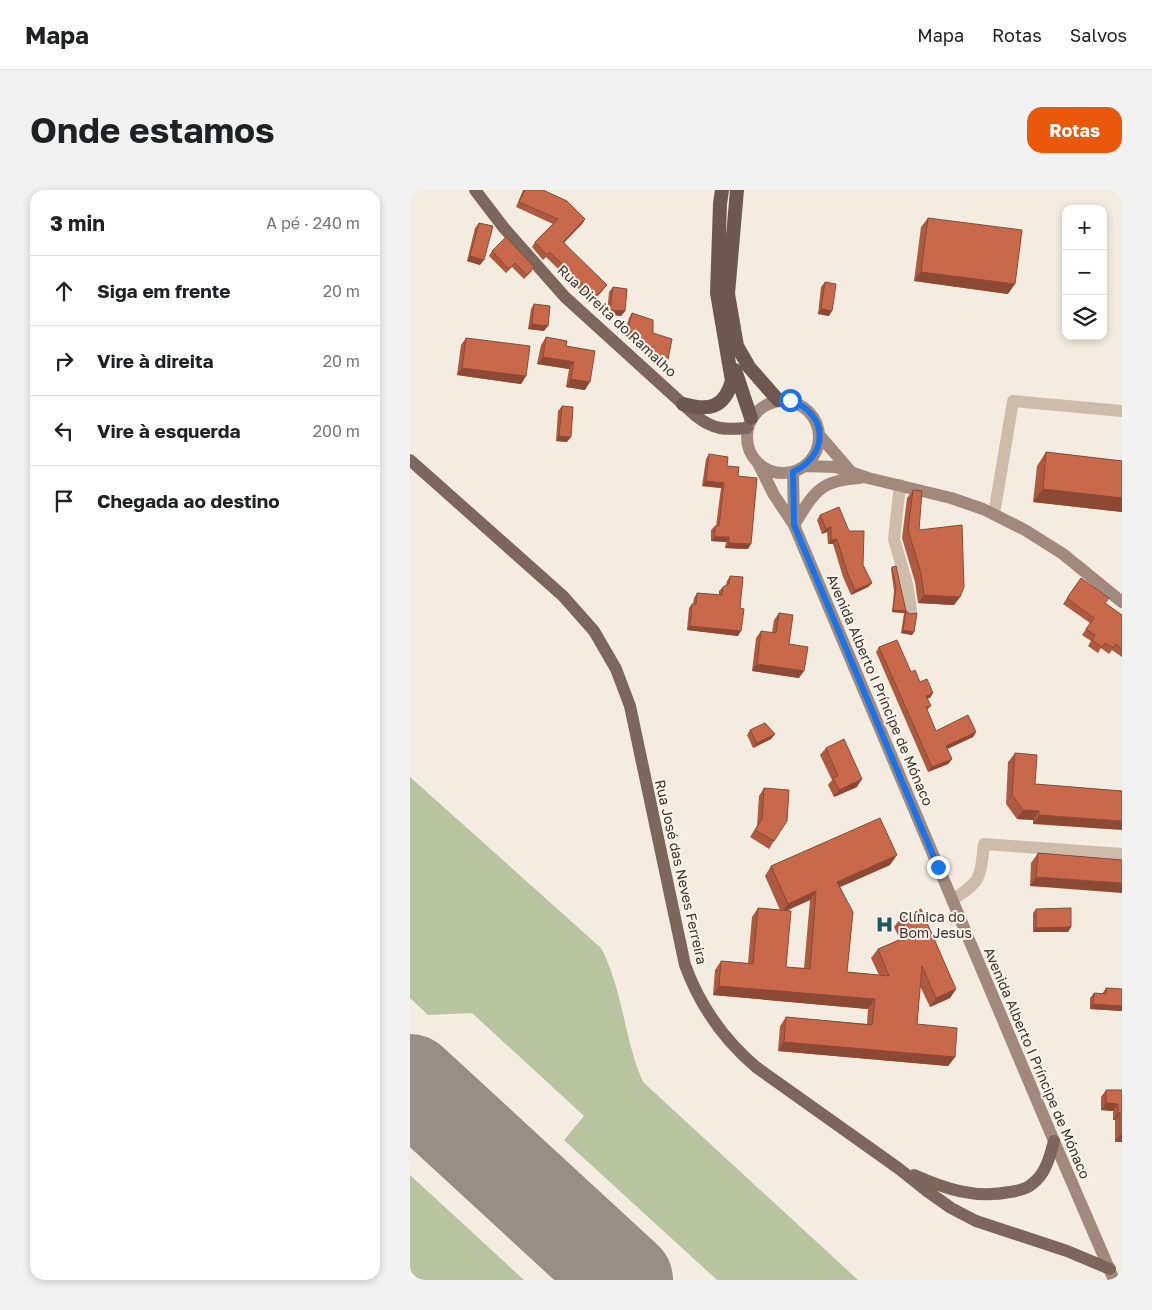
<!DOCTYPE html>
<html lang="pt">
<meta charset="utf-8">
<style>
:root{--surface:#fff;--page:#f2f2f2;--text:#202124;--muted:#757577;--line:#e0e0e0;--accent:#ea580c}
body{margin:0;font-family:"Golos Text",sans-serif;background:var(--page);color:var(--text)}
.controls{position:absolute;right:15px;top:15px;display:grid;overflow:hidden;border-radius:10px;box-shadow:0 2px 8px #0003}
.controls button{width:45px;height:45px;display:grid;place-items:center;padding:0;border:0;border-bottom:1px solid var(--line);background:var(--surface);color:var(--text);font:25px sans-serif}
.stop{position:absolute;width:15px;height:15px;margin:-11px;border:4px solid #1a73e8;border-radius:50%;background:#fff}
.stop.end{background:#1a73e8;border-color:#fff;box-shadow:0 1px 5px #0008}
.list{margin:0;padding:0;list-style:none}
h2{display:flex;justify-content:space-between;align-items:center;height:65px;margin:0;padding:0 20px;font-size:21px}
h2 small{font-size:16px;font-weight:400;color:var(--muted)}
.list li{display:grid;grid-template-columns:32px 1fr auto;gap:15px;align-items:center;box-sizing:border-box;height:70px;padding:0 20px;border-top:1px solid var(--line)}
.list b{display:block;font-size:19px;white-space:nowrap}
.list em{font-size:16px;font-style:normal;color:var(--muted)}
.icon{flex:none;width:28px;height:28px;fill:none;stroke:currentColor;stroke-width:2;stroke-linecap:round;stroke-linejoin:round}
.map{position:relative;flex:none;width:712px;height:1090px;overflow:hidden;border-radius:15px}
header{display:flex;align-items:center;gap:30px;box-sizing:border-box;height:70px;padding:0 25px;background:var(--surface);border-bottom:1px solid var(--line)}
header strong{font-size:24px}
nav{display:flex;gap:28px;margin-inline-start:auto;font-size:18px}
.intro{display:flex;align-items:center;justify-content:space-between;box-sizing:border-box;height:120px;padding:0 30px}
h1{margin:0;font-size:35px}
.button{padding:12px 22px;border-radius:15px;background:var(--accent);color:#fff;font-size:18px;font-weight:700}
main{display:flex;gap:30px;padding:0 30px}
aside{flex:1;background:var(--surface);border-radius:15px;box-shadow:0 2px 8px #0003}
.map>svg:first-child{display:block}
</style>
<header>
<strong>Mapa</strong>
<nav><a>Mapa</a><a>Rotas</a><a>Salvos</a></nav>
</header>
<div class="intro"><h1>Onde estamos</h1><a class="button">Rotas</a></div>
<main>
<aside>
<h2>3 min<small>A pé · 240 m</small></h2>
<ul class="list">
<li><svg class="icon" aria-label="ahead" viewBox="0 0 24 24"><path d="M12 20V5M6 11l6-6 6 6"/></svg><div><b>Siga em frente</b></div><em>20 m</em></li>
<li><svg class="icon" aria-label="right" viewBox="0 0 24 24"><path d="M7 20v-9h11M14 6l5 5-5 5"/></svg><div><b>Vire à direita</b></div><em>20 m</em></li>
<li><svg class="icon" aria-label="left" viewBox="0 0 24 24"><path d="M17 20v-9H6M10 6l-5 5 5 5"/></svg><div><b>Vire à esquerda</b></div><em>200 m</em></li>
<li><svg class="icon" aria-label="arrive" viewBox="0 0 24 24"><path d="M6 21V4h12l-3 4 3 4H6"/></svg><div><b>Chegada ao destino</b></div></li>
</ul>
</aside>
<div class="map">
<svg width="712" height="1090" viewBox="0 0 712 1090">
<rect width="100%" height="100%" fill="#f4ebe1"/>
<path fill="#b8c4a0" d="M0,587L191,758C213,800 214,849 233,892L448,1090H307L154,950L174,926L62,823L18,825L0,808Z
M0,985L114,1090H0Z"/>
<g fill="none" stroke-linecap="round" stroke-linejoin="round">
<path stroke="#988e86" stroke-width="96" d="M0,892L215,1090"/>
<path stroke="#cdbbac" stroke-width="12" d="M490,295L484,349L497,394L501,419
M584,324L603,211L712,221
M542,710C572,691 570,688 574,654L712,664"/>
<path stroke="#a18a7d" stroke-width="12" d="M337 247a36 36 0 1 1 72 0a36 36 0 1 1-72 0Z
M410,246L441,282
M348,273L364,305L384,335L644,951L704,1090
M395,276L426,277L458,288L541,308L573,319L615,340L653,364L712,412
M383,282L384,335
M384,335C404,303 409,290 450,288"/>
<path stroke="#7d675c" stroke-width="12" d="M65,0L94,38L155,107L286,226C304,240 315,240 337,238
M0,270L153,406L184,441L206,479L220,516L275,775C290,816 313,849 346,877L488,978L517,1001L541,1018L566,1031L657,1061L700,1079
M504,985C535,999 566,1009 600,1002C607,1001 617,999 622,994C636,984 640,966 644,951"/>
<path stroke="#6c584f" stroke-width="14" d="M327,0L318,104L327,156L339,177L368,210
M325,180L341,228
M273,214C298,221 314,219 322,191L307,103L310,14L312,0"/>
</g>
<path fill="#ac5a40" fill-rule="evenodd" d="M113,0H133L175,29L172,34L154,52L193,100L182,112L136,67L133,70L122,57L125,52L143,34L106,17Z
M518,28L598,104L504,91L511,37Z
M69,33L70,75L57,71L65,38Z
M82,61L122,81L114,89L102,77L96,83L79,66Z
M415,92L419,126L408,124L411,97Z
M203,97L215,121L211,126L197,124L199,102Z
M124,114L134,141L118,139L121,119Z
M222,123L243,143L257,174L253,179L214,144L219,128Z
M136,147L156,156L185,161L175,200L156,197L159,179L127,174L131,155Z
M56,148L116,186L111,194L47,185L51,155Z
M152,216L157,252L146,251L148,221Z
M636,262L712,271V322L623,312L627,276Z
M299,264L317,276L328,286L338,359L315,358L316,352L301,351V340L305,336H306L311,298L292,296L296,269Z
M503,300L509,340L550,407L544,415L508,413L505,392L492,348L497,308Z
M410,325L453,375L462,393L458,397L441,405L433,387L423,354H418L417,342L412,344L407,330Z
M482,377L496,421L504,442L502,445L491,443L494,423L482,422L484,401L481,379Z
M320,386L330,418L328,446L277,440L279,418L282,414H283L284,408L287,403L309,405V401L313,397L316,395L317,391Z
M671,388L695,413L712,425V467L702,460L699,464L691,458L688,463L678,456L681,451L672,445L680,433L653,414Z
M369,423L379,454L389,488L342,481L346,448L351,441L362,443L364,430Z
M469,457L501,482L510,492L520,508H517L521,516L517,520L526,541L566,542L563,547L537,559L542,569L538,574L518,582L466,462Z
M340,540L365,544L361,549L343,558L337,545Z
M416,558L447,597L424,607L418,595L422,590L410,565Z
M605,563L625,594L712,601L623,634V630L607,629L596,614L598,572Z
M354,598L364,651L359,659L340,647L347,636L349,606Z
M628,663L712,670L620,696L621,673Z
M480,675L430,697L437,782L469,785L461,768L468,759L490,749L484,737L491,728L546,799L540,808L520,817L510,796L507,834L545,867L538,876L368,861L370,836L376,827L457,834L458,819L303,805L305,780L311,771L338,773L342,727L348,718L370,720L355,686L361,676ZM400,710L394,778L376,777L378,720Z
M626,719L661,737L658,742H623V723Z
M696,798L712,799V821L680,819V808L684,803L692,804Z
M696,900H712V952H705V930H703V921L691,920V907Z"/>
<path fill="#8c4a34" d="M175,29L172,34L150,57L153,52Z
M60,66L74,70L70,75L57,71Z
M511,82L605,94L598,104L504,91Z
M197,95L193,100L182,112L185,107Z
M411,119L422,121L419,126L408,124Z
M200,120L215,121L211,126L197,124Z
M122,134L138,136L134,141L118,139Z
M133,167L164,172L159,179L127,174Z
M52,178L116,186L111,194L47,185Z
M161,189L180,192L175,200L156,197Z
M149,246L161,247L157,252L146,251Z
M296,291L314,293L311,298L292,296Z
M633,299L712,308V322L623,312Z
M421,337L417,342L412,344L416,339Z
M305,347H319L316,352L301,351Z
M427,349L423,354H418L421,350Z
M319,353L341,354L338,359L315,358Z
M462,393L458,397L441,405L445,400Z
M514,405L550,407L544,415L508,413Z
M483,420L496,421L494,423L482,422Z
M280,436L331,441L328,446L277,440Z
M493,440L504,442L502,445L491,443Z
M347,474L394,481L389,488L342,481Z
M523,503L520,508L513,510L516,506Z
M566,542L563,547L533,561L536,556Z
M365,544L361,549L343,558L347,553Z
M542,569L538,574L518,582L522,577Z
M452,589L447,597L424,607L429,600Z
M613,620L629,621L623,630L607,629Z
M629,625L712,631V640L623,634Z
M487,665L480,675L421,701L427,692Z
M626,687L712,693V703L620,696Z
M406,701L400,710L371,723L378,714Z
M661,737L658,742H623L626,738Z
M309,796L465,809L458,819L303,805Z
M546,799L540,808L520,817L526,808Z
M683,814L712,816V821L680,819Z
M374,852L545,867L538,876L368,861Z
M696,913L708,914L703,921L691,920Z
M708,923H710L705,930H703Z
M710,945H712V952H705Z"/>
<path fill="#c8694b" stroke="#8c4a34" d="M115,0H133L157,11L175,29L153,52L197,95L185,107L140,62L137,65L125,52L148,29L109,12Z
M518,28L612,40L605,94L511,82Z
M69,33L83,36L74,70L60,66Z
M96,47L124,77L117,85L105,73L99,79L82,61Z
M415,92L426,94L422,121L411,119Z
M203,97L217,99L215,121L200,120Z
M124,114L140,116L138,136L122,134Z
M222,123L243,130V143L262,149L257,174L218,139Z
M136,147L157,151L156,156L185,161L180,192L161,189L164,172L133,167Z
M56,148L120,156L116,186L52,178Z
M152,216L163,217L161,247L149,246Z
M636,262L712,271V308L633,299Z
M299,264L318,267L317,276L329,277L328,286L347,288L341,354L319,353V347H305V336H309L314,293L296,291Z
M503,300L512,301L509,340L552,335L554,397L550,407L514,405L511,383L498,340Z
M429,317L439,341H454L453,375L462,393L445,400L437,382L427,349L421,350V337L416,339L410,325Z
M486,376L496,421L500,424L507,423L504,442L493,440L496,421L483,420L486,398L482,377Z
M320,386L333,387L330,418L334,419L331,441L280,436L282,414H286L287,403L312,405L313,397L319,394Z
M671,388L699,408L695,413L712,425V459L706,454L703,458L695,453L692,457L682,450L685,445L676,439L684,428L657,408Z
M369,423L383,425L379,454L398,457L394,481L347,474L351,441L366,443Z
M487,450L501,482L505,480L510,492L517,489L523,503L516,506L521,516L516,517L526,541L558,525L566,542L536,556L542,569L522,577L469,457Z
M355,533L365,544L347,553L340,540Z
M434,549L452,589L429,600L423,588L428,586L416,558Z
M605,563L627,565L625,594L712,601V631L629,625V621L613,620L602,605Z
M354,598L379,600L377,631L364,651L345,640L352,629Z
M470,628L487,665L427,692L443,722L437,782L479,786L468,759L499,746L491,728L511,719L546,799L526,808L512,776L507,834L547,838L545,867L374,852L376,827L462,835L465,809L309,796L311,771L343,774L348,718L381,721L376,777L400,779L406,701L378,714L361,676Z
M628,663L712,670V693L626,687Z
M661,718V737L626,738V719Z
M696,798L712,799V816L683,814L684,803L696,804Z
M696,900H712V945H710V923H708V914L696,913Z"/>
<g fill="none" stroke-linecap="round" stroke-linejoin="round">
<path stroke="#1a73e8" stroke-width="6" d="M380,210C418,224 420,264 383,282L384,335L528,677"/>
</g>
<defs>
<symbol id="hospital-bare" viewBox="-9 -9 18 18"><path d="M-5-5h3v3.5h4V-5h3V5h-3V1.5h-4V5h-3Z" fill="#1f5a5e" stroke="#fbf5ee" stroke-width="2.5" paint-order="stroke"/></symbol>
</defs>
<g fill-rule="evenodd">
<use href="#hospital-bare" x="462" y="722" width="25" height="25"/>
</g>
<g text-anchor="middle" stroke-width="4" stroke-linejoin="round" paint-order="stroke">
<g font-size="14" fill="#3b302b" stroke="#fbf5ee">
<text transform="translate(207 131) rotate(43)" y="5">Rua Direita do Ramalho</text>
<text transform="translate(470 500) rotate(67)" y="5">Avenida Alberto I Príncipe de Mónaco</text>
<text transform="translate(271 682) rotate(77)" y="5">Rua José das Neves Ferreira</text>
<text transform="translate(627 873) rotate(67)" y="5">Avenida Alberto I Príncipe de Mónaco</text>
</g>
<g font-size="14" fill="#3b302b" stroke="#fbf5ee" text-anchor="start">
<text x="489" y="732">Clínica do<tspan x="489" dy="16">Bom Jesus</tspan></text>
</g>
</g>
</svg>
<div class="controls">
<button>+</button>
<button>−</button>
<button><svg class="icon" aria-label="layers" viewBox="0 0 24 24"><path d="M12 4l9 5-9 5-9-5zM3 14l9 5 9-5"/></svg></button>
</div>
<div class="stop" style="left:380px;top:210px"></div>
<div class="stop end" style="left:528px;top:677px"></div>
</div>
</main>
